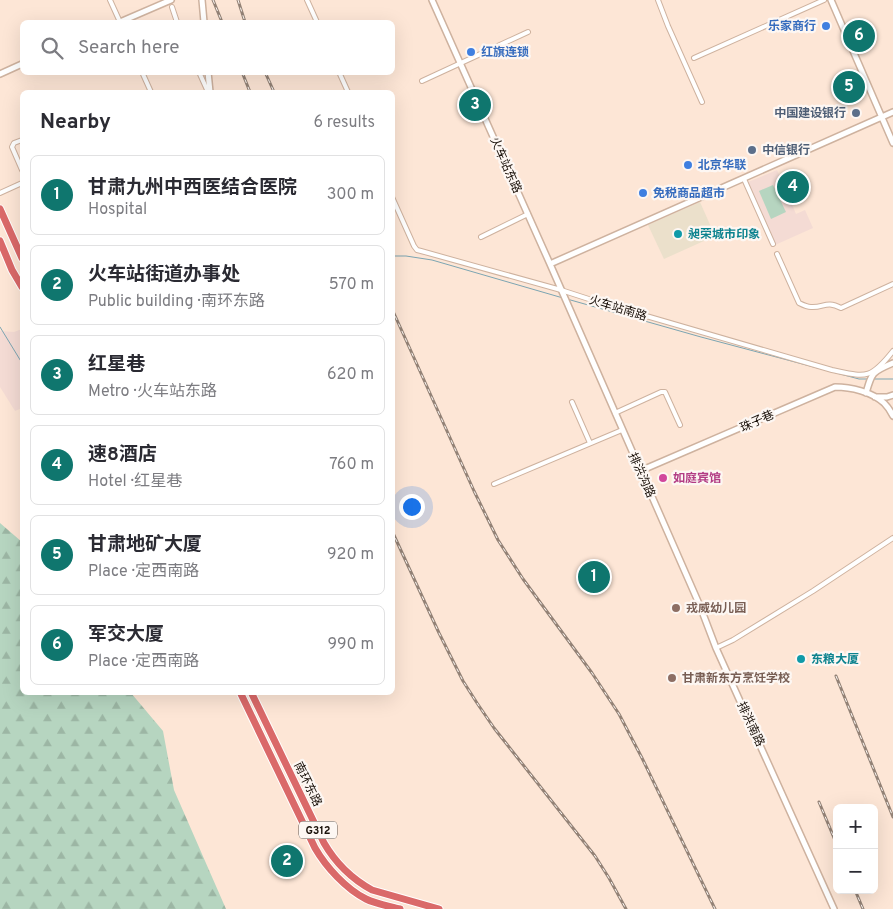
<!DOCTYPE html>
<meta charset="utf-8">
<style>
:root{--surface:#fff;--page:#f2f2f3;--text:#2b2b33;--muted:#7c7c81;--line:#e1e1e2;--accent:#0f766e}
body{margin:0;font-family:Overpass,"Noto Sans SC",sans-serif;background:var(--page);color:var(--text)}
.controls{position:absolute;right:15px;bottom:15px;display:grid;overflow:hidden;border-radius:8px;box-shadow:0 5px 20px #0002}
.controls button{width:45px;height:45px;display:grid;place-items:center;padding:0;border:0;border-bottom:1px solid var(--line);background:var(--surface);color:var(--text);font:25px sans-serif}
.you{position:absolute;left:411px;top:506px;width:18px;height:18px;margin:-12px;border:4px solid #fff;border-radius:50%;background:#1a73e8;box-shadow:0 0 0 8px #1a73e833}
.badge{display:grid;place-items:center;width:32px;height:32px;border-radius:50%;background:var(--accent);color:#fff;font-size:16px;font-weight:700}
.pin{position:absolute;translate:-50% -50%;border:2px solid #fff;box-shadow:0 1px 5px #0006}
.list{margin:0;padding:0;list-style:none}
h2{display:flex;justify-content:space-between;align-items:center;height:65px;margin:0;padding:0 20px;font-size:21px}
h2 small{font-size:16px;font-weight:400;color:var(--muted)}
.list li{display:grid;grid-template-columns:32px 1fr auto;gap:15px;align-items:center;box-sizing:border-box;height:80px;margin:0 10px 10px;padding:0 10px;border:1px solid var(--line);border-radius:8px}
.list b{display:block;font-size:19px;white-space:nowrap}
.list p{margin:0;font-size:16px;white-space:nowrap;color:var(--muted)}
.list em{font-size:16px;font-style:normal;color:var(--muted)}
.icon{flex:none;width:28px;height:28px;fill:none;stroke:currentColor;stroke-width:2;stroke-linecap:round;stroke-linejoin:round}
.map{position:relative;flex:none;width:893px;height:909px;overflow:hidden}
.search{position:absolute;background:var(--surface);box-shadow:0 5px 20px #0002;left:20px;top:20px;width:375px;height:55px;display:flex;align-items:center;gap:12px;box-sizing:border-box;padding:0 18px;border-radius:8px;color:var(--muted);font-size:19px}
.panel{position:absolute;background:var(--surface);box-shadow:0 5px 20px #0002;left:20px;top:90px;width:375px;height:605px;border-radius:8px}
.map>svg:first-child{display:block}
</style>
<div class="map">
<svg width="893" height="909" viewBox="0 0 893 909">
<defs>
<pattern id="forest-firs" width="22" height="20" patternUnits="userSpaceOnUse" patternTransform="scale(1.25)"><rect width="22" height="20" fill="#b6d5c0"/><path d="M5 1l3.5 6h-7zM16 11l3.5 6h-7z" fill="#9cb6a4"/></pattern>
</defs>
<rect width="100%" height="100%" fill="#fde6d6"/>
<path fill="#ebe0cb" d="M700,202L715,236L664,259L648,225Z"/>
<path fill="#f4dbd4" d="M777,170L796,214L805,210L813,228L775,245L748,182Z
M22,329V408L15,411L0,387V331L14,332Z"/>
<path fill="url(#forest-firs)" d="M0,523L22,542V692L131,693L163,731L174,790L226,909H0Z"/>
<path fill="#b6d5c0" d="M773,185L786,212L771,219L759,191Z"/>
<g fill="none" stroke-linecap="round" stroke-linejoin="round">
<path stroke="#7ca5b2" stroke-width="1" d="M392,256H406L432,260L563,298
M567,299L701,337L859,379H868
M0,327L22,363
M872,379H893"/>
<defs>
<path id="street" d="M110,0L120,22
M307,0L317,22
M658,0L668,26L702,102
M172,7L177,22
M694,58L824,0
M142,72L151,92
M199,72L208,92
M339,72L348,92
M422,81L528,32
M22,140L14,143L12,147L22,170
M744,179L773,244
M0,193L22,183
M392,197L414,246L417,250L421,251L561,290L598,302L832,370C866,377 870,380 893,351
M481,237L528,214
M777,254L799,303C803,305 807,307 811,307C824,308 826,300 841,308L893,284
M572,402L590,443
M615,413L661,392H665L680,425
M494,484L622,430
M716,648L733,640L813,591L893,538"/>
<path id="secondary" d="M202,0L204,22
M432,0L550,264L700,606L716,648L834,909
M831,0L893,143
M120,22L171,0
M208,72L210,92
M0,74L22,64
M550,264L893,112
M866,393C872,372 872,372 893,363
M875,397H887L893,395
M640,471L835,387C851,387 872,392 884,403C888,407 891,412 893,416"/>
<path id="highway" d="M0,209L22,258
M0,241L12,270L22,287
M240,692L315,848C326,867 346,889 366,899C376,904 389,906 400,909
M251,692L324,843C335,862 352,879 372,890L439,909"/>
</defs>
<use href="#street" stroke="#ceb29f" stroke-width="6"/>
<use href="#secondary" stroke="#ceb29f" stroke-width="8"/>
<use href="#highway" stroke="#fff" stroke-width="9"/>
<use href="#street" stroke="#fff" stroke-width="4"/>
<use href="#secondary" stroke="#fff" stroke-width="5"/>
<use href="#highway" stroke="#da6969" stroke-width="7"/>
<defs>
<path id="rail" d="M213,0L222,22
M238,0L245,22
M242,72L250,92
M265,72L274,92
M392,309L474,491L498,540L523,579L592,673L619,714L642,758L715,909
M392,531L439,633L463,681L477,703L494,728L595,856L609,878L626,909
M836,676L893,817
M819,802L837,845
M855,890L863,909"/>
</defs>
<use href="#rail" stroke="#938276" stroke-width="3"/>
<use href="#rail" stroke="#fdf7f3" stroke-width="1" stroke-dasharray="4" stroke-linecap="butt"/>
</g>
<g fill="#3f7fe0" stroke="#fdf7f3" stroke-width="2">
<circle cx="826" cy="26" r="5"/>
<circle cx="471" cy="52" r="5"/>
<circle cx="688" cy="165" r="5"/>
<circle cx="643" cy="193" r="5"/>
</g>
<g fill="#5c6f8a" stroke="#fdf7f3" stroke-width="2">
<circle cx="856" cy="113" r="5"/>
<circle cx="752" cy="150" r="5"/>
</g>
<g fill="#0f9aa8" stroke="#fdf7f3" stroke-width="2">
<circle cx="678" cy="234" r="5"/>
<circle cx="801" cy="659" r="5"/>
</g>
<circle fill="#d1479c" stroke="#fdf7f3" stroke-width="2" cx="663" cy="478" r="5"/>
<g fill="#8d6e63" stroke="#fdf7f3" stroke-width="2">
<circle cx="676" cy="608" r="5"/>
<circle cx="672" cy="678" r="5"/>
</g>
<g text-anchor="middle" stroke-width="4.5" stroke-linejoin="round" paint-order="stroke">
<rect fill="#fdf7f3" stroke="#5e5650" stroke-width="1" x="299" y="821.5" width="38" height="17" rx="4"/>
<g font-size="11" font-weight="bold" fill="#1a110a">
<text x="318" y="834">G312</text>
</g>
<g font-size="12" font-weight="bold" fill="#366cbe" stroke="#fdf7f3" text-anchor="start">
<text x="816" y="30" text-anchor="end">乐家商行</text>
<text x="481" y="56">红旗连锁</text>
<text x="698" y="169">北京华联</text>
<text x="653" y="197">免税商品超市</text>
</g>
<g font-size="12" font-weight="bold" fill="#4e5e75" stroke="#fdf7f3" text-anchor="end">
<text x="846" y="117">中国建设银行</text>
<text x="762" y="154" text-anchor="start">中信银行</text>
</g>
<g font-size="12" fill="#1a110a" stroke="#fdf7f3">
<text transform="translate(506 165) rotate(66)" y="4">火车站东路</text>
<text transform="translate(618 308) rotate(17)" y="4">火车站南路</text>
<text transform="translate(757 421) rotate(-24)" y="4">珠子巷</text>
<text transform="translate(642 475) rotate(66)" y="4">排洪沟路</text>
<text transform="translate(751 724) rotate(65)" y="4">排洪南路</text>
<text transform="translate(308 784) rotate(64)" y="4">南环东路</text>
</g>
<g font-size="12" font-weight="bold" fill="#0d838f" stroke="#fdf7f3" text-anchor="start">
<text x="688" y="238">昶荣城市印象</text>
<text x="811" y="663">东粮大厦</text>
</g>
<g font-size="12" font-weight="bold" fill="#b23c85" stroke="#fdf7f3" text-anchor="start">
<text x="673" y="482">如庭宾馆</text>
</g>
<g font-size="12" font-weight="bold" fill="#785e54" stroke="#fdf7f3" text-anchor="start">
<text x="686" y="612">戎威幼儿园</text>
<text x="682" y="682">甘肃新东方烹饪学校</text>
</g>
</g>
</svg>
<div class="controls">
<button>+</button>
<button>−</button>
</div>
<div class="you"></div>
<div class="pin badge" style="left:594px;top:577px">1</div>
<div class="pin badge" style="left:287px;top:861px">2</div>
<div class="pin badge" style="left:475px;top:105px">3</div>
<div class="pin badge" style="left:793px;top:187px">4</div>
<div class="pin badge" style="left:849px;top:87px">5</div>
<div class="pin badge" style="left:859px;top:36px">6</div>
<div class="search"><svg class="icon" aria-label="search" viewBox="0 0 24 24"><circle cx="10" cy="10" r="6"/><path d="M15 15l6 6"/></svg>Search here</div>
<section class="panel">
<h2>Nearby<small>6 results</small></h2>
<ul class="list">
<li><span class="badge">1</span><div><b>甘肃九州中西医结合医院</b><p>Hospital</p></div><em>300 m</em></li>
<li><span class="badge">2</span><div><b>火车站街道办事处</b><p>Public building · 南环东路</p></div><em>570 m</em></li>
<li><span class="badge">3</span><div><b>红星巷</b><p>Metro · 火车站东路</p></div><em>620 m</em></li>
<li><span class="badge">4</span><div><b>速8酒店</b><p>Hotel · 红星巷</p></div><em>760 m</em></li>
<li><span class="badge">5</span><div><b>甘肃地矿大厦</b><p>Place · 定西南路</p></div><em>920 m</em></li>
<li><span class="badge">6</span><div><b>军交大厦</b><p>Place · 定西南路</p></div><em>990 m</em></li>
</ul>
</section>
</div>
